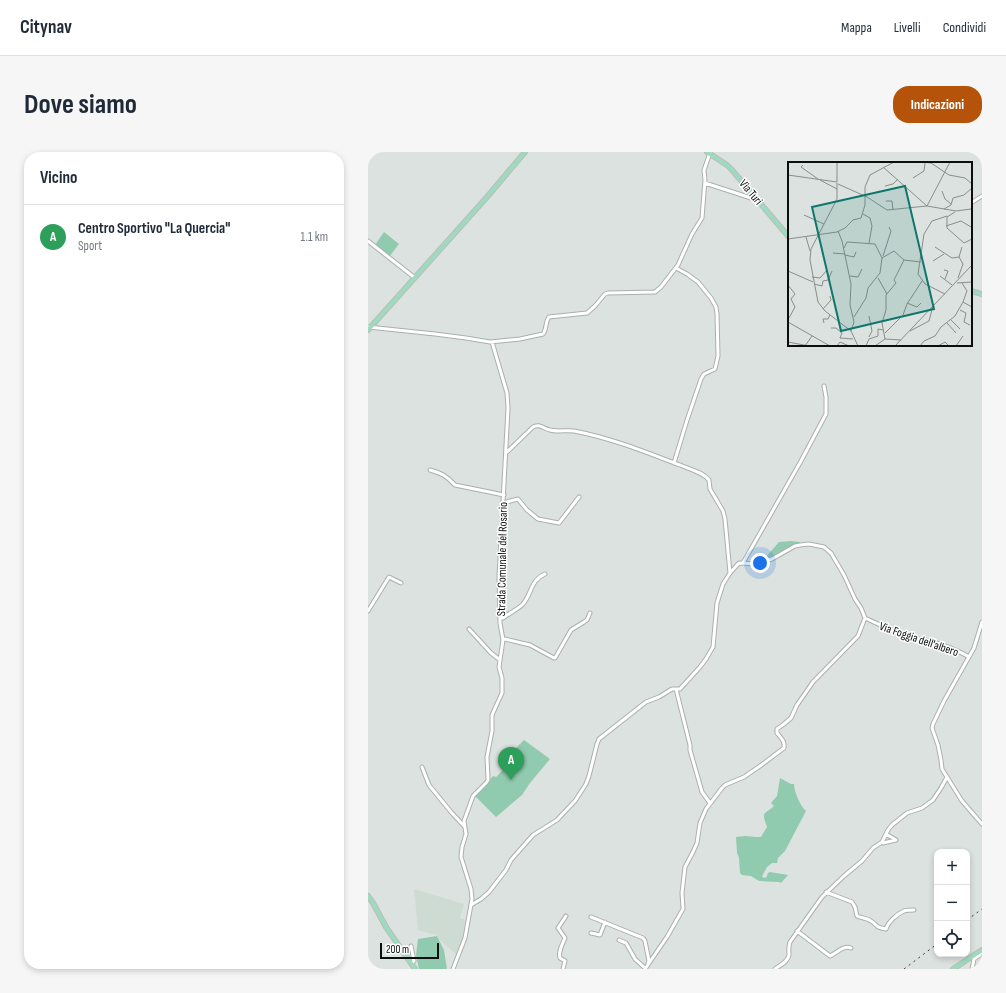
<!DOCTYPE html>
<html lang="it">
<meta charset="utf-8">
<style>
:root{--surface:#fff;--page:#f6f6f7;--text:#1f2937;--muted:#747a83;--line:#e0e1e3;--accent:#b45309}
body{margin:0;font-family:"Sofia Sans Condensed",sans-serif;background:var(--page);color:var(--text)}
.controls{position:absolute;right:12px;bottom:12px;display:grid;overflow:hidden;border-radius:8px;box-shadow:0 2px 6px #0003}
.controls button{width:36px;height:36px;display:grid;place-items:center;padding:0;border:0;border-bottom:1px solid var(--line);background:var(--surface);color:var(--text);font:20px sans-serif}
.scale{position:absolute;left:12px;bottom:10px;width:59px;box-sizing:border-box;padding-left:4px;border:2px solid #0c0e0d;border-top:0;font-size:11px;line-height:14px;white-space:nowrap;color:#0c0e0d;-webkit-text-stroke:3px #fff;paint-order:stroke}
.you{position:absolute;left:392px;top:411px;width:14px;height:14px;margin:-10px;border:3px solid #fff;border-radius:50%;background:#1a73e8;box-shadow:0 0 0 6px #1a73e833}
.badge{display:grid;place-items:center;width:26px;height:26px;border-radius:50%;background:var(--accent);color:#fff;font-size:13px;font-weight:700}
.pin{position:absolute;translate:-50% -33px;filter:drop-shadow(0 1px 2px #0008)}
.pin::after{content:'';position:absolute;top:21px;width:14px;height:12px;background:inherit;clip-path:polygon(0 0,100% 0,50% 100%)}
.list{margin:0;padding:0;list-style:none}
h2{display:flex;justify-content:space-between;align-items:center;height:52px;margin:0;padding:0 16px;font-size:17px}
h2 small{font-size:13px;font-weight:400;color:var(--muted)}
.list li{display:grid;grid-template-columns:26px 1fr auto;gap:12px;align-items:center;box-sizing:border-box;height:64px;padding:0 16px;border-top:1px solid var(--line)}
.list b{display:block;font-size:15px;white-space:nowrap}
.list p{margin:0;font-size:13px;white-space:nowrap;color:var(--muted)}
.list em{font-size:13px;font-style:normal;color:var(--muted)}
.icon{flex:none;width:22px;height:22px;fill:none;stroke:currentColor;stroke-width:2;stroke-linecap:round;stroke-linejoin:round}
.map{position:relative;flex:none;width:614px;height:817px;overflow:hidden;border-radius:16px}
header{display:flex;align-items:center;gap:24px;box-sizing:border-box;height:56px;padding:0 20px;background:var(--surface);border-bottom:1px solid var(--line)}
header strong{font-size:19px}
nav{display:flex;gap:22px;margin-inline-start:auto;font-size:14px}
.intro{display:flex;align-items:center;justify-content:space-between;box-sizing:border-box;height:96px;padding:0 24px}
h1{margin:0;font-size:28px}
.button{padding:10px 18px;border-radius:16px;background:var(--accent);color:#fff;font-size:14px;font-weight:700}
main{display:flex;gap:24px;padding:0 24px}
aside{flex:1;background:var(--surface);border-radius:16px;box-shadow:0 2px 6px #0003}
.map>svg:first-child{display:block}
</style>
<header>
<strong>Citynav</strong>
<nav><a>Mappa</a><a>Livelli</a><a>Condividi</a></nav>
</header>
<div class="intro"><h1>Dove siamo</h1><a class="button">Indicazioni</a></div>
<main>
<aside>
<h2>Vicino<small></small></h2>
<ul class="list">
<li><span class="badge" style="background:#2e9e5b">A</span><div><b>Centro Sportivo &quot;La Quercia&quot;</b><p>Sport</p></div><em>1.1 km</em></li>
</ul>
</aside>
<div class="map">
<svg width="614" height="817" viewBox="0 0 614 817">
<rect width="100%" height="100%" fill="#dce2df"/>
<path fill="#cddbd3" d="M46,737L96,752L92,766L97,768L94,790H92L91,792L92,794L89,803L72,788L69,783L50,778Z"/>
<path fill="#91cbaf" d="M16,80L31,92L21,105L7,93Z
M423,389L432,390L431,393L402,408L396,409L397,406L411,390Z
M156,588L182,607L162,631L154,643L128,665L107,644L125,624L128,625L140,613L139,611L146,601L147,597Z
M412,626L423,632H426C426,639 432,654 438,659L417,699L410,706L409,711H404L399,715C398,718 395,721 394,725L398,726L400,721L402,720L420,723L413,731L411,730L391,729L383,724L374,723L372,721L371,706L369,701L368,685L377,684L388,685H393L399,675C398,671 394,664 397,661C399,659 403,657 406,654L403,651L409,644Z
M69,784L76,798L79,817H51L48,803L50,787Z"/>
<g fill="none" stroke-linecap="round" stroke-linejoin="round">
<defs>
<path id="minor" d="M337,31L386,47L388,46
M603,51L614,44
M0,89L47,126
M0,175L67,182L98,186L122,190L152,187L175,182C179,177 177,170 181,165L219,161L227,154L237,142L240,141L287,140L293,135L310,113L324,82L334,66L337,28L336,18L342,1
M306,311C314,283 323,255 333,227L336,222L347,217L350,204L349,162L348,155L343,146L330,130L319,122L308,116
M62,318C73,321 79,324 87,333L136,343
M135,351L150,347L159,358L170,367L191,371L211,345
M375,411L433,309L458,262V245L456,234
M362,421L371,411L389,412L404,407L427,394L432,393L441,392L456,395L463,401L476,423L487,447L493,456L497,466L536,484C545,487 555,487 565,490C574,492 593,500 601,505
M0,459L21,425L33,431
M132,466H135C140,462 150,457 154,453C164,443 162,428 177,422
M614,470L606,496L576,549L565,572L564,576L570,593L573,608L574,617L594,649L614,672
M101,477L123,501L132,508
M135,488L137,487L162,493L186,506H187L203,478L216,470L219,468L222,461
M308,537L322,593V598L334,640L342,651
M54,615L61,633L83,660L96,674
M514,690L520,678L524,673L539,661L554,656L565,648L573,636L579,625
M458,740L484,750L487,755L489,764C493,766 499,766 503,769C511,774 506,775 518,777C520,770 529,762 536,759C539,758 543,758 546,758
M103,753L113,747L121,740L138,718L143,708L165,683L189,668L207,649L218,632L221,624L229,592L231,587L278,550L291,545L304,537H312L332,515L338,507L345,495L349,451L355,432L362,421L357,367L355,359L342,337L341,328C335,320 321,317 312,313C277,300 243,286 206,279C198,278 189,280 182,278C176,277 171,271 165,275L138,301
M223,765L275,786L277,789L281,809L280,811
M429,779L462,804C469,801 475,793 483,796
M223,781L232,783L237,770
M251,788L258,791L267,807L277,816
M43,794L46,809L43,811
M85,817L97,786L104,747L103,737L93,705L94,695L98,682L96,669L105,644L118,631L120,628L119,605L124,579V563L134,541V526L131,515L135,488L132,471L131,425L140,256L139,241L124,190
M195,817L197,809L192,806C190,800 194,793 197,786L195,783L190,776L198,764
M277,817L290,798L299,785L315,757L314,741L317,715L325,700L329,691L332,671L338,657L354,636L357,633L376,625L392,614L416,596C417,589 413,586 409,581V577L416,572L423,566L429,553L445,530L490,484L497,466
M407,817C412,813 420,810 421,803C421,798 420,796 422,790L454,745L476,724L494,709L505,696L514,690L515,691L528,688L518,682
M604,817L606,807L612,803L613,799"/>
<path id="major" d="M339,0L359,13L364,18L421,85
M603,139L614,142
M0,178L119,45L157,0
M0,744L5,751L18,775L47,817
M585,817L614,798"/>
</defs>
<use href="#minor" stroke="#abb0ad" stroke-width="5"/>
<use href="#major" stroke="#bbbcbb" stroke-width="6"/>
<use href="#minor" stroke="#fff" stroke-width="3"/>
<use href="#major" stroke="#9edac0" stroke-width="4"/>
<path stroke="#3a3d3b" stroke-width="1" stroke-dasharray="2 4" stroke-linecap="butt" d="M599,768L614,757
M536,817L569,792"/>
</g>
<g text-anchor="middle" stroke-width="3" stroke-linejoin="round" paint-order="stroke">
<g font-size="12" fill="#0c0e0d" stroke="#fff">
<text transform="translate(383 40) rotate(50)" y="4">Via Turi</text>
<text transform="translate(134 407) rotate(-89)" y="4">Strada Comunale del Rosario</text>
<text transform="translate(551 487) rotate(19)" y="4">Via Foggia dell'albero</text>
</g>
</g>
<g transform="translate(420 10)">
<rect width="184" height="184" fill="#dce2df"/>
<path fill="none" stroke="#898d8b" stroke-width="1" d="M135,0L143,1L161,13L177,16L184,22M15,3L13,5L30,17M95,5L139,44L162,0M0,13L49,20M125,16L136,9L137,1M32,18L49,27M49,20V0M49,21V37L23,87L22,98L30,140L37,149L63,169L70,184M50,22L79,35L99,48L139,44L168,49L183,47M97,24L105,22L110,17M154,29L157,37L163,42M98,39H104L105,48M156,47L163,43L165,36L176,33L184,26M167,50L159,55V66L176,81L184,77M75,52L82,56L84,64L81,81M16,53L36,62M158,64L173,59L183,65M50,69L54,79L63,122L62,143L66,160L63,169M18,75L22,89M0,77L49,70L57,66L65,58L73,56L77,43V25L82,13L106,0M147,85L164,96L171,95M56,86L59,80L87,82L94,96L92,111L80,126L78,136L66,155M45,91L57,92M57,93L66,95L68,90M95,94L103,69L101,65M94,96L106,89L116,98L133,100M145,99L156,92M156,108L160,109L157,117M0,109L25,120M62,114L70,115L74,107M152,114L164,123M24,115L32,116L39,108M90,116L99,132M170,116L175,102L171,95L174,85M169,121L184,120M174,121L179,129L175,140M26,122L34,124L35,119L40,118L44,109M0,123L7,132L3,137L7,145L1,156M157,132L137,122L130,112L136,72L144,59L159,54M119,141L129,145L133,141M35,147L43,138L42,134M172,148L178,151L176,160L182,163M163,158L172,167M0,160L42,184M36,161L35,157H40L42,153M159,161L168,171M43,166H48L54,171L52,176L65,177M122,169L141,159L145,144M97,171L115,153L119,142L134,119M81,175L84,169L81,154M97,177L94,161L98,148V133L108,121L106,118L116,98M97,177L113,178M0,180L21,184M17,184L24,174M49,184L52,180L61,184M78,184L81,177L90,174V167L95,168M87,184L97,177M107,184L184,103M132,184L136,179L147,174L153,165L167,154L175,140L184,145M150,184L157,180L161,184M168,184L175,174"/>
<path fill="#0f766e" fill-opacity="0.15" stroke="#0f766e" stroke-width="2" d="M117,24L146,147L53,169L24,45Z"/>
<rect width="184" height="184" fill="none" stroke="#0c0e0d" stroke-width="2"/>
</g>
</svg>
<div class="controls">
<button>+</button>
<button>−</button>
<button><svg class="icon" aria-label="locate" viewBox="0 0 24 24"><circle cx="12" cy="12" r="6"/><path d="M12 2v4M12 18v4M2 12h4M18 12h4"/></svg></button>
</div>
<div class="scale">200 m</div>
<div class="you"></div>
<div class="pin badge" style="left:143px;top:628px;background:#2e9e5b">A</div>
</div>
</main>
